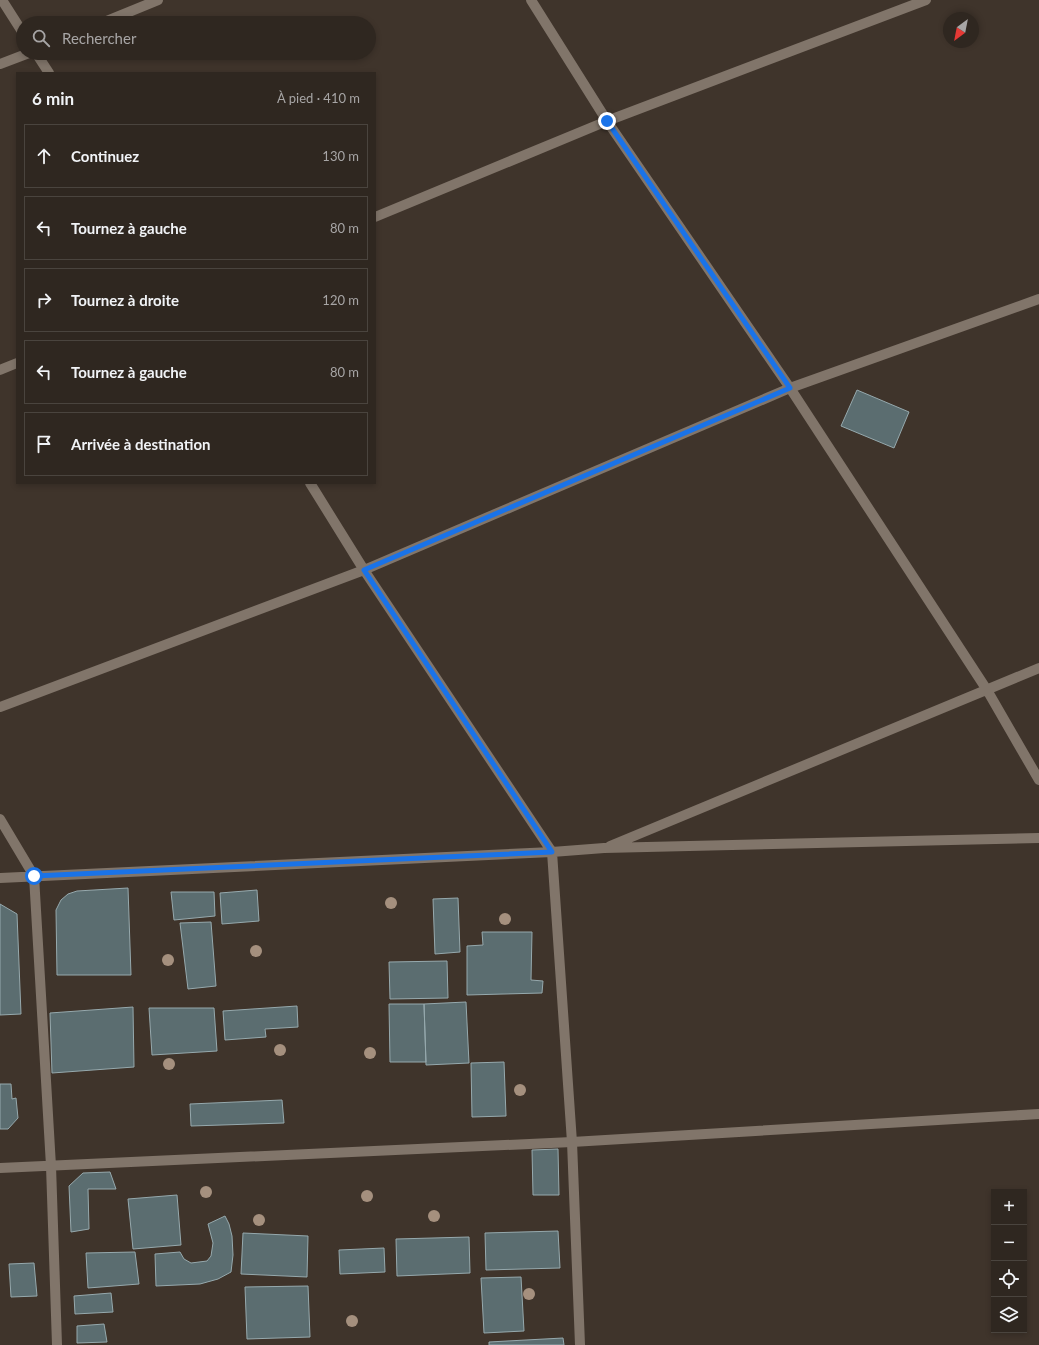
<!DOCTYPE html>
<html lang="fr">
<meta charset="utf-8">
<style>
:root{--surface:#2f2720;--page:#372f29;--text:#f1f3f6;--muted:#a7a5a5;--line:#4a443e}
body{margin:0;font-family:Lato,sans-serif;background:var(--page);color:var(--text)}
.controls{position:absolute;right:12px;bottom:12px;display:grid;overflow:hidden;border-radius:0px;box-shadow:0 2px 6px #0003}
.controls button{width:36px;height:36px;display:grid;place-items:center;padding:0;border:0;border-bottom:1px solid var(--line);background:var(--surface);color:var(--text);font:20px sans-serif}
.compass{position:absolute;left:943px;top:12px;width:36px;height:36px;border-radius:50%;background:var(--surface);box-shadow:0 2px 6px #0003;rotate:212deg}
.stop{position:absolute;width:12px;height:12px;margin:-9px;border:3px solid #1a73e8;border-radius:50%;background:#fff}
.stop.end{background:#1a73e8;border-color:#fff;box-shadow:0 1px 4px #0008}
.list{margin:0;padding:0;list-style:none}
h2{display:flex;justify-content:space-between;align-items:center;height:52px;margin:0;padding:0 16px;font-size:17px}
h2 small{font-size:13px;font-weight:400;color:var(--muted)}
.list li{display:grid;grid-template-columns:26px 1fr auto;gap:12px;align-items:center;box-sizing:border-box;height:64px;margin:0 8px 8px;padding:0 8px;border:1px solid var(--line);border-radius:0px}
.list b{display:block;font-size:15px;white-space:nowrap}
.list em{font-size:13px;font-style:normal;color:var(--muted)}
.icon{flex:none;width:22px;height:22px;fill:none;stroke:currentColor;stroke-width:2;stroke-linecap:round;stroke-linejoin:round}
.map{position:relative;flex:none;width:1039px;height:1345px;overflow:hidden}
.search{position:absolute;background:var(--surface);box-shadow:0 2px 6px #0003;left:16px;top:16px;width:360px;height:44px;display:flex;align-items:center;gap:10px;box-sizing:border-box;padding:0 14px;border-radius:22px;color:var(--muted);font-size:15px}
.panel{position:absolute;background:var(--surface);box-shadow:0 2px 6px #0003;left:16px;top:72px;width:360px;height:412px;border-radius:0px}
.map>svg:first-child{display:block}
</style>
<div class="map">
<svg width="1039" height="1345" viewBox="0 0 1039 1345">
<rect width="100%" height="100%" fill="#3f342b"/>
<path fill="#5b6d70" stroke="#96a9ad" d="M857,390L909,412L894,448L841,426Z
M128,888L131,975H57L56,910L61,900L68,894L77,891Z
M257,890L259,921L222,924L220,893Z
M171,892H214L215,916L174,920Z
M458,898L460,952L435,954L433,899Z
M0,904L17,914L21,1014L0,1015Z
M211,922L216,986L188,989L180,923Z
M482,932H532L531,980L543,981L542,993L467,995V946L483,945Z
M447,961L448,998L390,999L389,962Z
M466,1002L469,1063L426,1065L424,1004Z
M389,1004H424L426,1062H390Z
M297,1006L298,1027L265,1029L266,1037L225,1040L223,1011Z
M133,1007L134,1067L52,1073L50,1013Z
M149,1008H214L217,1051L152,1055Z
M504,1062L506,1116L472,1117L471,1063Z
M0,1084H11L12,1099L16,1098L18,1118L8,1129H0Z
M282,1100L284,1123L191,1126L190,1104Z
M558,1149L559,1195H533L532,1150Z
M110,1172L116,1189H88L89,1229L71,1232L69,1186L83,1173Z
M177,1195L181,1245L133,1249L128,1199Z
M225,1216L229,1224L232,1236L233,1255L231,1272L218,1279L200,1284L156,1286L155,1254L180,1252L184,1259L191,1263L207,1261L211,1256L213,1243L208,1224Z
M558,1231L560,1268L486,1270L485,1233Z
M243,1233L308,1236L307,1277L241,1274Z
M469,1237L470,1273L397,1276L396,1239Z
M384,1248L385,1272L340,1274L339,1250Z
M135,1252L139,1284L88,1288L86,1253Z
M34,1263L37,1296L11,1297L9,1264Z
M521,1277L524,1331L484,1333L481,1278Z
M308,1286L310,1337L247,1339L245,1287Z
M111,1293L113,1312L75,1314L74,1296Z
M104,1324L107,1342L77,1343V1326Z
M563,1338L564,1345H489V1342Z"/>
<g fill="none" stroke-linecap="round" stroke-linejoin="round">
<path stroke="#81756a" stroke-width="10" d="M2,0L23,33
M531,0L607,121L790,388L987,690L1039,780
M102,23L158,0
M36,53L49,73
M0,64L29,53
M375,217L607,121L926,0
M0,370L17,363
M310,483L364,570L552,852L572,1142L580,1345
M0,707L364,570L790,388L1039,299
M0,819L34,876L51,1166L57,1345
M610,846L1039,668
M0,878L552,852L604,848L1039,838
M0,1168L572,1142L1039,1114"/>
</g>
<g fill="#a5907e">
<circle cx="391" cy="903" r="6"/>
<circle cx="505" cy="919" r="6"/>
<circle cx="256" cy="951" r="6"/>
<circle cx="168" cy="960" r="6"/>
<circle cx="280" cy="1050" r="6"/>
<circle cx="370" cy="1053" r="6"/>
<circle cx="169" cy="1064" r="6"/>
<circle cx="520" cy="1090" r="6"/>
<circle cx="206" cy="1192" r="6"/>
<circle cx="367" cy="1196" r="6"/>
<circle cx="434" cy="1216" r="6"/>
<circle cx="259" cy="1220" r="6"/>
<circle cx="529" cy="1294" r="6"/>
<circle cx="352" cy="1321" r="6"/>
</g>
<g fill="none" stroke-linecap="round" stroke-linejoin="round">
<path stroke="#1a73e8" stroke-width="5" d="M34,876L552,852L364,570L790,388L607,121"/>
</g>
</svg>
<div class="controls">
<button>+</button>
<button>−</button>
<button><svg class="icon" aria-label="locate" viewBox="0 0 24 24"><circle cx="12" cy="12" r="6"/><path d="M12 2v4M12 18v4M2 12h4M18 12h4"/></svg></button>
<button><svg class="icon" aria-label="layers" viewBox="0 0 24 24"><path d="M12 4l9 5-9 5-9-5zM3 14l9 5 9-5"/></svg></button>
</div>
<svg class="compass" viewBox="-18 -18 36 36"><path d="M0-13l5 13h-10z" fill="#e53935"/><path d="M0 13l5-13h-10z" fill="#a7a5a5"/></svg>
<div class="stop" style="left:34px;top:876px"></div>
<div class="stop end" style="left:607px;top:121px"></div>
<div class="search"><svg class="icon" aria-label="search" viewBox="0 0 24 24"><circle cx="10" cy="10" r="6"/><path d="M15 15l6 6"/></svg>Rechercher</div>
<section class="panel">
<h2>6 min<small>À pied · 410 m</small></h2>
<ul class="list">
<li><svg class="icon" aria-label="ahead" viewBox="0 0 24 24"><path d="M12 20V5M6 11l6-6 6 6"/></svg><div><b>Continuez</b></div><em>130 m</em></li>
<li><svg class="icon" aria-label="left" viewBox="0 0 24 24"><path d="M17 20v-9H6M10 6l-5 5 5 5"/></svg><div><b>Tournez à gauche</b></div><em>80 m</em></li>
<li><svg class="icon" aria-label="right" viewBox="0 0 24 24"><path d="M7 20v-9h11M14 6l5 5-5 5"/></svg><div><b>Tournez à droite</b></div><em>120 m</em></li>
<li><svg class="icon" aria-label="left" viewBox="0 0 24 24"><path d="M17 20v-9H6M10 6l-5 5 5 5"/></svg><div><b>Tournez à gauche</b></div><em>80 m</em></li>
<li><svg class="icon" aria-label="arrive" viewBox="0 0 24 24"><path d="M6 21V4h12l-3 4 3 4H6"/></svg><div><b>Arrivée à destination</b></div></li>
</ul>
</section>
</div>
